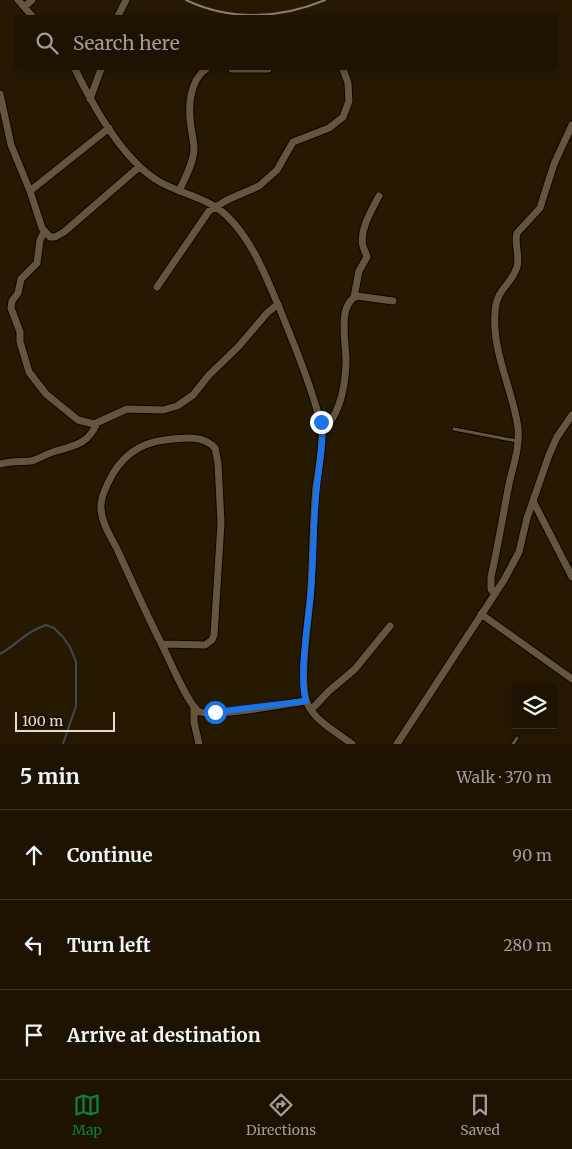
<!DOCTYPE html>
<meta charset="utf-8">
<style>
:root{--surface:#1c1300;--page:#251c0a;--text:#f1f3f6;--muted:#a09e99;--line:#3a3222;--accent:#0b8043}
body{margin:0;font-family:Merriweather,serif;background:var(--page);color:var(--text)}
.controls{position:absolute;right:15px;bottom:15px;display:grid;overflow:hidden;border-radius:0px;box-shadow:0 2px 8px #0003}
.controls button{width:45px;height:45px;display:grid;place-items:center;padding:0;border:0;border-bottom:1px solid var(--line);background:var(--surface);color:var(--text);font:25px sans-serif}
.scale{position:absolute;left:15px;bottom:12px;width:100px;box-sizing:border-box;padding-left:5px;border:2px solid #e4dccc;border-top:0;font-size:14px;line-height:18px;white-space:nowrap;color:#e4dccc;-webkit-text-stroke:4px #1b1000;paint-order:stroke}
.stop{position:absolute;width:15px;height:15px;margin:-11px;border:4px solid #1a73e8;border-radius:50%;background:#fff}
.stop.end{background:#1a73e8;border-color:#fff;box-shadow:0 1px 5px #0008}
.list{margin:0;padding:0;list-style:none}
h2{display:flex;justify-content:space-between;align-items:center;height:65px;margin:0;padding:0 20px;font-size:21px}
h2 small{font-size:16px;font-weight:400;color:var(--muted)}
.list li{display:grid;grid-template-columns:32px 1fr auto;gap:15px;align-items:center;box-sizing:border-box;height:90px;padding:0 20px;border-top:1px solid var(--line)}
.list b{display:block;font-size:19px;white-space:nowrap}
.list em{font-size:16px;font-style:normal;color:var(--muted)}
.icon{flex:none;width:28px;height:28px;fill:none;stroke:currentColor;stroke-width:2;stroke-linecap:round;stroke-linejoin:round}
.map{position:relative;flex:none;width:572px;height:744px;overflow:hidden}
.search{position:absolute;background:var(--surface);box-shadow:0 2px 8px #0003;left:15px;right:15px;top:15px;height:55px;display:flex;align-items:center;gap:12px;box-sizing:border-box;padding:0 18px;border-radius:0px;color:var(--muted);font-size:19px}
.sheet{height:335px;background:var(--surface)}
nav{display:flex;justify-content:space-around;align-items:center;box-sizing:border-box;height:70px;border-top:1px solid var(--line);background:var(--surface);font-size:14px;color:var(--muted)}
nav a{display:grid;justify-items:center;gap:2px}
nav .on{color:var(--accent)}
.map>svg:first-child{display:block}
</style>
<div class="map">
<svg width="572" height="744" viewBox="0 0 572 744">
<rect width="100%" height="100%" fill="#251900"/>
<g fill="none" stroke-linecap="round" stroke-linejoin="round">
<path stroke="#444655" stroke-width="2" d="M0,654C16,645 27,631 46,625L54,628L63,637L70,647L76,662V706L63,744"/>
<defs>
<path id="lane" d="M454,429L517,441
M513,744L517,738"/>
<path id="street" d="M18,0L32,16
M24,7L32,0
M118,16L126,0
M75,69C93,106 123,161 160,182C181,194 209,198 227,216C253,241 267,279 281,312C296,349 311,386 321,424C325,436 318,474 316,487C313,520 313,554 311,587C310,614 297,683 308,705C316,722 338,733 352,744
M232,69H268
M0,94L11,145L30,191L42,228L50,237H55L64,232L139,167
M90,99L101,69
M30,191L109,128
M179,191C185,178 193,164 194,150C194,142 192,134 191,127C188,108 189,81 206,69
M44,232L40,240L37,263L21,279L18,293L12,301L11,308L20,332V342L29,372L46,394L78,420L94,424L127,409L163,410L177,406L193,395L209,375L239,346L267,313L278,304
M157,287L209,211L227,200L259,186L277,170L293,142L329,128L343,117L349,101L348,83L343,69
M354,297L359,271L367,257C366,253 364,250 363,246C359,231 372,209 379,196
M322,431C340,415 345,387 346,364C347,346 336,305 357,296L393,301
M0,464C12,461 21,462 31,461C39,459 46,454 53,452C73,446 88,445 97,423
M533,501L572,577
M495,594L491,589V577C498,546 503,515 509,484C513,466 520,447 518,428C513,390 492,353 495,313C496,288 511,286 517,267C520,255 514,244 517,233L540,208L554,164L572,125
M481,614L572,679
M162,644L205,645L212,640L214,635L221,523L218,463L215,448C203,434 182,438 165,440C138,443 119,459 108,483C104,491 100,500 101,509C102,524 111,537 118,551C132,582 146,613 161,643C168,656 189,708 200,712C217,717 285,704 306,701
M194,707V722L199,744
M311,710L329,691L355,669L390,626
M397,744L504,580L519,552L527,518L549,455L557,437L572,415"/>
</defs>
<use href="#lane" stroke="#0e0400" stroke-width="5"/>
<use href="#street" stroke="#0e0400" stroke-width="9"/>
<use href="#lane" stroke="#64563a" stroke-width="3"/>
<use href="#street" stroke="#64563a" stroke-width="7"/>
<path stroke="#8b816d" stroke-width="2" d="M186,0C230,21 280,19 325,0"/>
</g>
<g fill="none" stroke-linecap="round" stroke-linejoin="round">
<path stroke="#1a73e8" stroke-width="6" d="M215,712L306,701C298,679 309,617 311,590C314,556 313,521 317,487C318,470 325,436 321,422"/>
</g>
</svg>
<div class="controls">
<button><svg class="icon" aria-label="layers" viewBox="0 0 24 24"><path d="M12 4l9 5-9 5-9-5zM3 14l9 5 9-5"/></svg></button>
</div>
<div class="scale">100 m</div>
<div class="stop" style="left:215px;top:712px"></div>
<div class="stop end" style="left:321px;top:422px"></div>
<div class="search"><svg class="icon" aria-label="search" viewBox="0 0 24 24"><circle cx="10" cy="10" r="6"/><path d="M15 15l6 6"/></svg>Search here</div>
</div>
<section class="sheet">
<h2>5 min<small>Walk · 370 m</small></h2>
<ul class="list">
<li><svg class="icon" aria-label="ahead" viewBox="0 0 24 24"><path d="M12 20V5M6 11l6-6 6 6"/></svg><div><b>Continue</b></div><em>90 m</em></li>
<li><svg class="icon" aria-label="left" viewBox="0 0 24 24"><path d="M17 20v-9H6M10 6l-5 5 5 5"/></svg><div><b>Turn left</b></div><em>280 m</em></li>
<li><svg class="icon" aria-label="arrive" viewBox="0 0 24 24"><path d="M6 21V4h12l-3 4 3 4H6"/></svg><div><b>Arrive at destination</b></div></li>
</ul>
</section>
<nav>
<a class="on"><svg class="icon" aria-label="map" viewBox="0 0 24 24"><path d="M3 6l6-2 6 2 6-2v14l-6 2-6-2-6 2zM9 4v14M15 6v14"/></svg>Map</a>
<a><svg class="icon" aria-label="directions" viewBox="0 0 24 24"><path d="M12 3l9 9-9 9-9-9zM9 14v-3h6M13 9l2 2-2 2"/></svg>Directions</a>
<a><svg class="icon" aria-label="saved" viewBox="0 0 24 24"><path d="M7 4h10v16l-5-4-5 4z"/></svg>Saved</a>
</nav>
